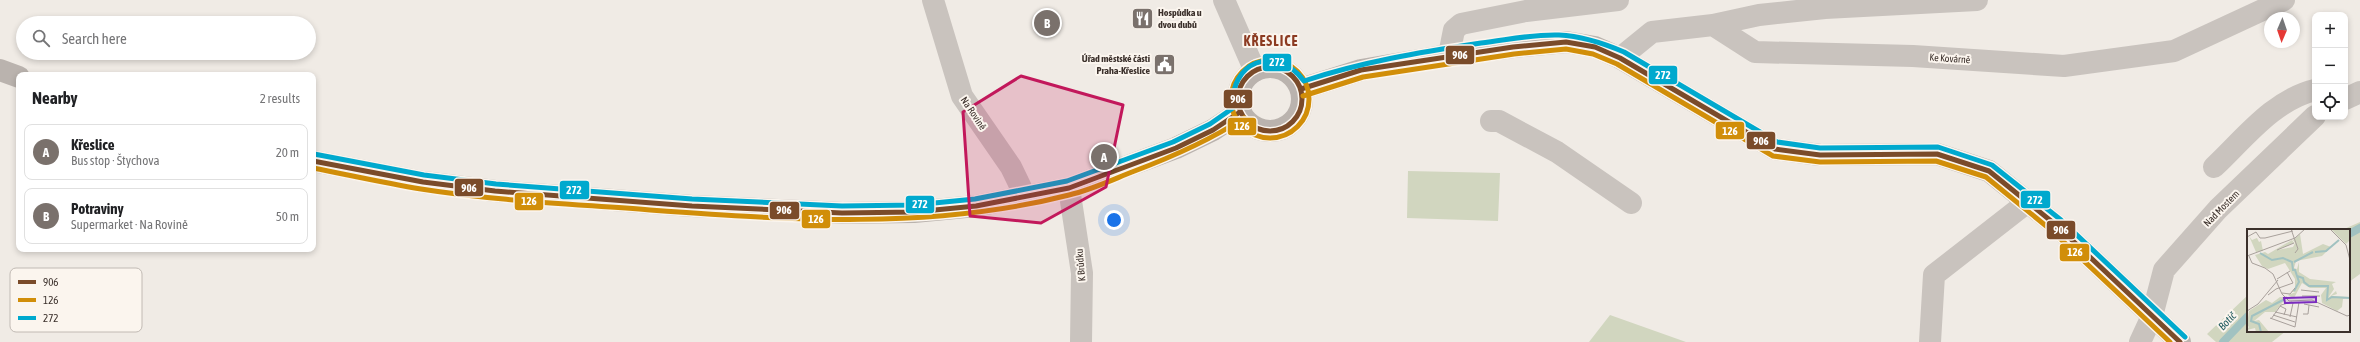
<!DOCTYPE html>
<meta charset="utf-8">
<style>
:root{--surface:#fff;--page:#f2f2f2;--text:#202124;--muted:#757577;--line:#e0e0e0;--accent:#7a716c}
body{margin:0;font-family:"Asap Condensed",sans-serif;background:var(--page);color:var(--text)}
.controls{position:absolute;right:12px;top:12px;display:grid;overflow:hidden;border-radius:8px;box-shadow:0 2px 6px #0003}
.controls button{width:36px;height:36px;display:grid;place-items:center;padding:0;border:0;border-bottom:1px solid var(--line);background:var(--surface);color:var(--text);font:20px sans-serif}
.compass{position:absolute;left:2264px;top:12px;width:36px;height:36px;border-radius:50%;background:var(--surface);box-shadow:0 2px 6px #0003;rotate:182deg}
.you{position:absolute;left:1114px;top:220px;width:14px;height:14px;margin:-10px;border:3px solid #fff;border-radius:50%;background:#1a73e8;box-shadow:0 0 0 6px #1a73e833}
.badge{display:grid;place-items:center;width:26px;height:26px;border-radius:50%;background:var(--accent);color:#fff;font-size:13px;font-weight:700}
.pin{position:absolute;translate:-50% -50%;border:2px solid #fff;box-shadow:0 1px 4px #0006}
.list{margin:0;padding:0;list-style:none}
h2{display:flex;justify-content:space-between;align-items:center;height:52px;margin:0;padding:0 16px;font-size:17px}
h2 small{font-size:13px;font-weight:400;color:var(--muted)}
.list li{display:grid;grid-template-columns:26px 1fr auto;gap:12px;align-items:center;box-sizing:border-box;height:56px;margin:0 8px 8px;padding:0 8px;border:1px solid var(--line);border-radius:8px}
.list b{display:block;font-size:15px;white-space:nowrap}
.list p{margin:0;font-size:13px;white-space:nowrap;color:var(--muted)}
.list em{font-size:13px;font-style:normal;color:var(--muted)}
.icon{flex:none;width:22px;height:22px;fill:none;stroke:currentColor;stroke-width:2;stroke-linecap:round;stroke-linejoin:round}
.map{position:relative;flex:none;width:2360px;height:342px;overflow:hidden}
.search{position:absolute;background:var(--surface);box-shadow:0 2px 6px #0003;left:16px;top:16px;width:300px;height:44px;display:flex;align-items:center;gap:10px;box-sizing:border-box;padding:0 14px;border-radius:22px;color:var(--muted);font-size:15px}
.panel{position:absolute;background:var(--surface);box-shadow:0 2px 6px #0003;left:16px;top:72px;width:300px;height:180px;border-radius:8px}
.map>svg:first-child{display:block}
</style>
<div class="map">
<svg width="2360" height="342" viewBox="0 0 2360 342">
<rect width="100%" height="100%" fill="#f0ebe5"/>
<path fill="#d1d6bf" d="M1408,171L1500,173L1498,221L1407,218Z
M2360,222V274L2349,282V230H2342Z
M2248,295V331H2286L2272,342H2216L2207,334Z
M1610,315L1686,342H1589Z"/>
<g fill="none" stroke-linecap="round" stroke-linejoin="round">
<path stroke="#a1c2c1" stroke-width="8" d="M2349,234L2360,228
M2223,342L2248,316"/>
<path stroke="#c9c3be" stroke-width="22" d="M933,0L962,96L1011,167L1025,196
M1224,0L1255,71
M1713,25L1755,52L1913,56L2064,66L2174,51L2284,0
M1449,55L1454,30L1461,24L1526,11L1618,0
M1620,58L1652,32L1713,25L1759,15L1825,8L1977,0
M2345,99L2360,92
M1491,121H1499L1557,152L1631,203
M2214,167C2244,139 2273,100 2315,90
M1069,188L1082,273L1081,342
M1930,342L1934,275L2029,201
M2140,342L2152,316L2164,270L2218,209L2315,116"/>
<path stroke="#bab3ae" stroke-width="22" d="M1238 99a32 32 0 1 1 64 0a32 32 0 1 1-64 0Z
M0,70L19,77
M1301,89L1361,70L1437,57L1513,47L1566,42L1595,47L1620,58L1775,149L1820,155L1937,154L1989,171L2056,225L2180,342
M313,161L423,182L495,191L692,206L842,213L914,212L976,206L1069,188L1176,148L1213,130L1240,112"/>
<defs>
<path id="bus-1" d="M1238 99a32 32 0 1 1 64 0a32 32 0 1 1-64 0Z
M1301,89L1361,70L1513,47L1566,42L1595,47L1620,58L1775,149L1820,155L1937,154L1989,171L2056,225L2180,342
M313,161L423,182L495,191L692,206L842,213L914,212L976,206L1069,188L1176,148L1213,130L1240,112"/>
<path id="bus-2" d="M1231 99a39 39 0 1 1 78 0a39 39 0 1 1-78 0Z
M1303,96L1363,77L1514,54L1566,49L1593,54L1617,64L1773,156L1820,162L1936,161L1986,177L2051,230L2170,342
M313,168C349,175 385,183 421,189C497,201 574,204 650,210C790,220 932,230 1069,195C1091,190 1112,180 1132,172C1172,157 1209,141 1244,118"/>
<path id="bus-3" d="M314,154L424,175L496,184L692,199L842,206L914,205L975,199L1067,181L1173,142L1210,124L1233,108C1229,62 1275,43 1304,81C1361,62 1421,52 1481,43C1507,40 1533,34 1559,35C1582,36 1603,43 1624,52L1777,142L1820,148L1938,147L1992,165L2061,220L2185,337"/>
</defs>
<use href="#bus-1" stroke="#fbf5ee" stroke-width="8"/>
<use href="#bus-2" stroke="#fbf5ee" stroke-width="8"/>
<use href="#bus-3" stroke="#fbf5ee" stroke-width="8"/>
<use href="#bus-1" stroke="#7a4b2a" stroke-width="5"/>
<use href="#bus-2" stroke="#d18e09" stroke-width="5"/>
<use href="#bus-3" stroke="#00a9ce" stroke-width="5"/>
</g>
<path fill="#c2185b" fill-opacity="0.2" stroke="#c2185b" stroke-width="3" stroke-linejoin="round" d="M1021,76L1123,105L1106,187L1041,223L970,216L963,112Z"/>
<defs>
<symbol id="restaurant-square" viewBox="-11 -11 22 22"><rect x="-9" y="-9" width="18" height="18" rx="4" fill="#7a716c" stroke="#fbf5ee"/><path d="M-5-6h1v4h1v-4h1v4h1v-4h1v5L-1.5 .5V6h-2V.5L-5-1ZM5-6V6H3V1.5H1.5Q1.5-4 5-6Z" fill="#fff"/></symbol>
<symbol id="civic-square" viewBox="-11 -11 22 22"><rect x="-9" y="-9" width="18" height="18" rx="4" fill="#7a716c" stroke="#fbf5ee"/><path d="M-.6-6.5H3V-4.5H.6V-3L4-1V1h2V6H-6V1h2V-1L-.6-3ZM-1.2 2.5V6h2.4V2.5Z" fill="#fff"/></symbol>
</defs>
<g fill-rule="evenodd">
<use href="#restaurant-square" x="1130" y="6" width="25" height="25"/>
<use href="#civic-square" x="1152" y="52" width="25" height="25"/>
</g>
<g text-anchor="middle" stroke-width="4" stroke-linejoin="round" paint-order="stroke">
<g font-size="10" font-weight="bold" fill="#3b302b" stroke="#fbf5ee" text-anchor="start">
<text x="1158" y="16">Hospůdka u<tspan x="1158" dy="12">dvou dubů</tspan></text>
<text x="1150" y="62" text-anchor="end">Úřad městské části<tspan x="1150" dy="12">Praha-Křeslice</tspan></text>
</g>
<g font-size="10" fill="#3b302b" stroke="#fbf5ee">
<text transform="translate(1950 58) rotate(4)" y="4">Ke Kovárně</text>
<text transform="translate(974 113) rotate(56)" y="4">Na Rovině</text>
<text transform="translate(2221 208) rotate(-46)" y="4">Nad Mostem</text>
<text transform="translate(1080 265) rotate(-95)" y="4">K Brůdku</text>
</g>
<g font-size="11" font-style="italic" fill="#1f5a5e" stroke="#fbf5ee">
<text transform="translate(2227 321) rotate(-46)" y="4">Botič</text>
</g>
<g font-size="14" font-weight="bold" letter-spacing="1" fill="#8c3b22" stroke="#fbf5ee">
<text x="1271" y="46">KŘESLICE</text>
</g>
</g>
<g transform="translate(2247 229)">
<rect width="103" height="103" fill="#f0ebe5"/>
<path d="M84,0L103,1V11L99,15ZM53,5L56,25L76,15L84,18L75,27L49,32L47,39L50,40L52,33V43L63,50L89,53L85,55L87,60L81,69L89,62L90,65L84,67L103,68L96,70L95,78L90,82L75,74L74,66L79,59H63L55,54L47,69L44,68L41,66L49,63H44L48,60V50L38,34L21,40L15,37L8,26L18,23L21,25L45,11L47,14L30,21L46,18L48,14L46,11ZM2,7L5,11L10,9L12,13L14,12L16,22L9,23ZM33,68L39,69L28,83H18L7,92L12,91L22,103H9L8,99L0,101L2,98L0,96L2,82L19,71L25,74Z" fill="#d1d6bf"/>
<path fill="none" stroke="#a1c2c1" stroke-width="2" d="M68,23L79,22L92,11M13,24L25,31L36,29L45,33L46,41H48L52,53L47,62M47,33L66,23M50,47L56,49L57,53L62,57H81L80,71L85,68L103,69M14,103L12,95L4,92L5,87L38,70"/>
<path fill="none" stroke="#a8a09b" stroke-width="1" d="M44,0L51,20L48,24M83,0L99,16L103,31M0,8L9,3L13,9H18L46,2M30,21L47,14M0,27L48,9L58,0M2,27L5,34L18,39L26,45L35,65L42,72L65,71L100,87L103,86M30,50L43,42M54,61L72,63M35,64L43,65L48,59M21,66L29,60L46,54L40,43M55,67H73M57,75L72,78M33,77L39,80L37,86M0,82L11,75L31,51M28,83L50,88M56,85H61L62,76M26,86L48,93M43,88L46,74M23,89L48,98L52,73M24,90L34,76L45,73"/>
<path fill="#7b2cbf" fill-opacity="0.15" stroke="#7b2cbf" stroke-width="2" d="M69,68V73L38,74L37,69Z"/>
<rect width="103" height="103" fill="none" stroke="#3b302b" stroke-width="2"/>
</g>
<rect x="10" y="268" width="132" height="64" rx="6" fill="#fbf5ee" stroke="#c1bab4" stroke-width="1"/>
<rect x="18" y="280" width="18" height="4" fill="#7a4b2a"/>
<rect x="18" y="298" width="18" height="4" fill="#d18e09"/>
<rect x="18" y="316" width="18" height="4" fill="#00a9ce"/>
<g font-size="11" fill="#3b302b">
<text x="43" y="286">906</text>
<text x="43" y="304">126</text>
<text x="43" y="322">272</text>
</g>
<g stroke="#fbf5ee" stroke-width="1.5">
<rect x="1445" y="45" width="30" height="20" rx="4" fill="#7a4b2a"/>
<rect x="1262" y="53" width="30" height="19" rx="4" fill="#00a9ce"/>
<rect x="1648" y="65" width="30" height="20" rx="4" fill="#00a9ce"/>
<rect x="1223" y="89" width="30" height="20" rx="4" fill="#7a4b2a"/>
<rect x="1227" y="117" width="30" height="19" rx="4" fill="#d18e09"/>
<rect x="1715" y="121" width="30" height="19" rx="4" fill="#d18e09"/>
<rect x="1746" y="131" width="30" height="19" rx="4" fill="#7a4b2a"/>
<rect x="454" y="178" width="30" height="19" rx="4" fill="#7a4b2a"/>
<rect x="559" y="180" width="31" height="20" rx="4" fill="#00a9ce"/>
<rect x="2020" y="190" width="31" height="19" rx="4" fill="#00a9ce"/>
<rect x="514" y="192" width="30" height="19" rx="4" fill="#d18e09"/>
<rect x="905" y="195" width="30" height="19" rx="4" fill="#00a9ce"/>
<rect x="769" y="201" width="31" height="19" rx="4" fill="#7a4b2a"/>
<rect x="801" y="209" width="30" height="20" rx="4" fill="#d18e09"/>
<rect x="2046" y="220" width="30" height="20" rx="4" fill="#7a4b2a"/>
<rect x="2059" y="243" width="31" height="19" rx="4" fill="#d18e09"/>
</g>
<g font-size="11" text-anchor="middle" font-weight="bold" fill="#fff">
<text x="1460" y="59">906</text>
<text x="1277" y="66">272</text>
<text x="1663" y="79">272</text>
<text x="1238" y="103">906</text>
<text x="1242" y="130">126</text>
<text x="1730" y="135">126</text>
<text x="1761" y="145">906</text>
<text x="469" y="192">906</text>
<text x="574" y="194">272</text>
<text x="2035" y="204">272</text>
<text x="529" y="205">126</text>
<text x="920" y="208">272</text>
<text x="784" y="214">906</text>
<text x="816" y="223">126</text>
<text x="2061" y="234">906</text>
<text x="2075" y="256">126</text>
</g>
</svg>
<div class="controls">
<button>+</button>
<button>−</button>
<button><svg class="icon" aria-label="locate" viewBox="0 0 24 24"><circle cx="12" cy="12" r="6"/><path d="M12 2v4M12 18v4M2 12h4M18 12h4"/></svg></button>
</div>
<svg class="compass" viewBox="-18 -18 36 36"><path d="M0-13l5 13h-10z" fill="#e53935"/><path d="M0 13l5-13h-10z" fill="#757577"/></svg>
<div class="you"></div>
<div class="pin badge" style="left:1104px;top:157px">A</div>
<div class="pin badge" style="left:1047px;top:23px">B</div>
<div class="search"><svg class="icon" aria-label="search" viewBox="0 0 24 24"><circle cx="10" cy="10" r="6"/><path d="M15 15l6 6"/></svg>Search here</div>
<section class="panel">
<h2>Nearby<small>2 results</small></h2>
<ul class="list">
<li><span class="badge">A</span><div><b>Křeslice</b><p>Bus stop · Štychova</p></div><em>20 m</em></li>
<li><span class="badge">B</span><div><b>Potraviny</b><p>Supermarket · Na Rovině</p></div><em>50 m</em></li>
</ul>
</section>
</div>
